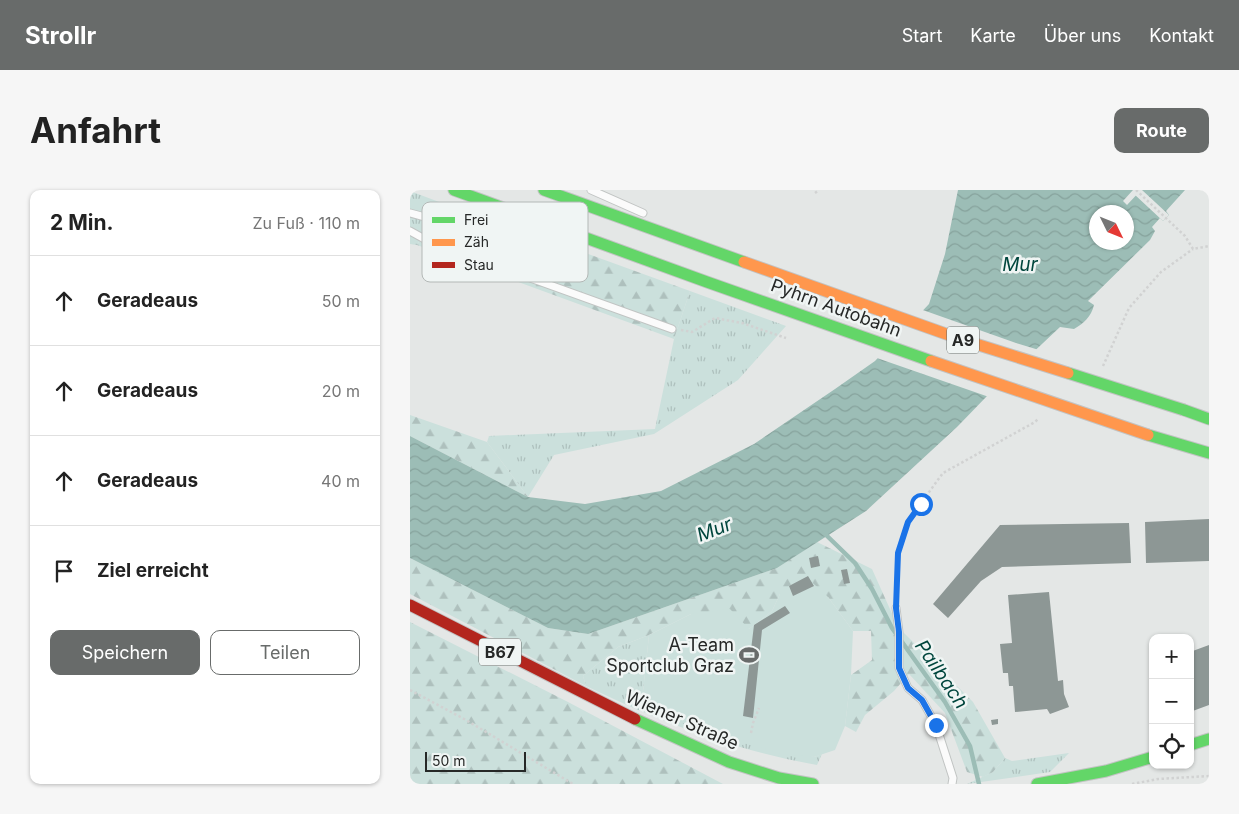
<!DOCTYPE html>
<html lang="de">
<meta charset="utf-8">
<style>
:root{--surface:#fff;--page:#f6f6f6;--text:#222;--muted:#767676;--line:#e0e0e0;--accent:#686b6a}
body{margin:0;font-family:Inter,sans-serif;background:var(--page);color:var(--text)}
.controls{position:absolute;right:15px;bottom:15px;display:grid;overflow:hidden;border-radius:10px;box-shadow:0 1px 4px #0004}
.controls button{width:45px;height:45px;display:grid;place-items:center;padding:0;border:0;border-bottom:1px solid var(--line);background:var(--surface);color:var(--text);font:25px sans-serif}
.compass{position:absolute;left:679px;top:15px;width:45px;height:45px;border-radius:50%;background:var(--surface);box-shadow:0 1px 4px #0004;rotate:133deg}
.scale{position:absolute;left:15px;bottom:12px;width:101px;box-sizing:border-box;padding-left:5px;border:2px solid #262827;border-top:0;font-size:14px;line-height:18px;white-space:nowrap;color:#262827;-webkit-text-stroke:4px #f0f5f4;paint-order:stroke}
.stop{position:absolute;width:15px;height:15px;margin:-11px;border:4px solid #1a73e8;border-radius:50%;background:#fff}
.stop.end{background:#1a73e8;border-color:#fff;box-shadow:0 1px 5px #0008}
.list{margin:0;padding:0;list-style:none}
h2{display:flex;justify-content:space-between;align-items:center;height:65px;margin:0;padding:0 20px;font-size:21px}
h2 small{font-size:16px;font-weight:400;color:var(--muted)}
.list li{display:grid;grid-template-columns:32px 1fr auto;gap:15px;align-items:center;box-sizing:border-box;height:90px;padding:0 20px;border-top:1px solid var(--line)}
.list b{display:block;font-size:19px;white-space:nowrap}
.list em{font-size:16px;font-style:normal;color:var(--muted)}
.actions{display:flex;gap:10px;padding:15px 20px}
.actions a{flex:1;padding:11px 0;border:1px solid var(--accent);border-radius:10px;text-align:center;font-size:18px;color:var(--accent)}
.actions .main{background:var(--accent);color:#fff}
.icon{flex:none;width:28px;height:28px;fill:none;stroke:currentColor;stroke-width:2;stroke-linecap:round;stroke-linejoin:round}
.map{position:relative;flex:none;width:799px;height:594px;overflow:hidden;border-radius:10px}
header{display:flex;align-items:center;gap:30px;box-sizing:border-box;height:70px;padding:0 25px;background:var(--accent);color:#fff}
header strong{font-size:24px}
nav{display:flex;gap:28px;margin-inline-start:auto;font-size:18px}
.intro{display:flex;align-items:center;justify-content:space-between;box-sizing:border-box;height:120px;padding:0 30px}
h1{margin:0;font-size:35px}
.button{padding:12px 22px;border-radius:10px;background:var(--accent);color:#fff;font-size:18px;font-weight:700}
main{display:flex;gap:30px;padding:0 30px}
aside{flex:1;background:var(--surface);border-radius:10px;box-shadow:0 1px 4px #0004}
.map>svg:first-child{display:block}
</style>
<header>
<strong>Strollr</strong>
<nav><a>Start</a><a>Karte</a><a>Über uns</a><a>Kontakt</a></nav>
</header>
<div class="intro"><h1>Anfahrt</h1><a class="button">Route</a></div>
<main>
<aside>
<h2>2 Min.<small>Zu Fuß · 110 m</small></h2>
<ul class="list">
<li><svg class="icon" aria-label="ahead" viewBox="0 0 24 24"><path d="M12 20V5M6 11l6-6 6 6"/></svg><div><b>Geradeaus</b></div><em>50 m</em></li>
<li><svg class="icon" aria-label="ahead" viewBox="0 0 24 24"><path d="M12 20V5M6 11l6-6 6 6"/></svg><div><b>Geradeaus</b></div><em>20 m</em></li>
<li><svg class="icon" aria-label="ahead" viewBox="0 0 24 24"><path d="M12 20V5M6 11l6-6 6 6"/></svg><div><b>Geradeaus</b></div><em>40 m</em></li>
<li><svg class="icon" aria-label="arrive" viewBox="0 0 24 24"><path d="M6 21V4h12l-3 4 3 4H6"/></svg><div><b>Ziel erreicht</b></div></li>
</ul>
<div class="actions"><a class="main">Speichern</a><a>Teilen</a></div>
</aside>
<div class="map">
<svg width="799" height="594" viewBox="0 0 799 594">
<defs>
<pattern id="grass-tufts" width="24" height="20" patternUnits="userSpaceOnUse" patternTransform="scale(1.25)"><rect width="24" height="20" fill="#cbe0dc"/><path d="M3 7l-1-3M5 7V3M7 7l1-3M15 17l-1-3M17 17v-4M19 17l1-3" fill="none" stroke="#aec0bd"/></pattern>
<pattern id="forest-firs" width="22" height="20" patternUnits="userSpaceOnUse" patternTransform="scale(1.25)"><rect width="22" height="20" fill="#cbe0dc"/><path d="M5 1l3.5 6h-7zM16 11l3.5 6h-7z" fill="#aec0bd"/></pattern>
<pattern id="water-waves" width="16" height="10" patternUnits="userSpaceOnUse" patternTransform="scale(1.25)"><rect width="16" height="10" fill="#9cbdb6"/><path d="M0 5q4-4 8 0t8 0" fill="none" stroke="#86a29c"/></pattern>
</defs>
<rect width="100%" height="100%" fill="#e4e7e6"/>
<path fill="url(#grass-tufts)" d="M0,1L69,27L19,35L7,55L0,54Z
M280,101L376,136L328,190L244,244L144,265L118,307L77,252L79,246L245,239L264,149Z
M239,445L232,511L404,567L412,564L407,575C351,565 295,548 243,526C220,517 198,506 176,496L173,486L208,457Z
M659,563L640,582L557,594L583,582L595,568L602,571Z"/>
<path fill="url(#forest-firs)" d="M19,35L82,37L170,61L280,101L264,149L7,55Z
M0,225L77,252L118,307L0,246Z
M407,352L462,379L488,437L563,512L595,568L583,582L573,587L557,582L535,523L499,484L484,501L455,525L446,542L435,536L441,485L462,470L461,441H443L418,407L370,404L362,421L339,439L281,424L239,445L208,457L173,486L176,496L0,404V368L138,438L178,444L367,378Z
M0,432L158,512L313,594H0Z"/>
<path fill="#cbe0dc" d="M393,384L418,407L443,441L441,485L435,536L425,560L404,567L373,564L284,539L232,511L239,445L281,424L320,419L339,439L362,421L370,404Z"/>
<path fill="url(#water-waves)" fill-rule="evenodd" d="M548,0H723L713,11L717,15L731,0H775L756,21L759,25L753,31L750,28L742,37L745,41L740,50L678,111L684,115C681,127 674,133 664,139L650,137L578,205L547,237L456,321L367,378L178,444L138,438L0,368V246L118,307L175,314L251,301L344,254L425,199L465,171L519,114L535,64ZM686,22H716V52H686Z"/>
<path fill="#e4e7e6" d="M727,0H732L759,25L753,31L724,4Z
M510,119L606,153L629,160L579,207L464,167Z"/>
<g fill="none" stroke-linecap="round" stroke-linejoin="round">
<path stroke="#9cbdb6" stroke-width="4.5" d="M414,343L445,373L462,399L482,438L535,512L560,556L569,594"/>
</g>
<path fill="#8d9795" d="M799,329V371L736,373L735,332Z
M719,333L721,373L592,377L571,391L538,428L523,414L590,335Z
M408,366L410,376L401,378L399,368Z
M437,379L440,393L434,394L431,380Z
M398,386L404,396L383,406L379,396Z
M639,402L648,491L653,490L654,504L659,517L640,524L637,519L605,522L603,496H599L598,483H593L590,454L602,453L598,405Z
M375,416L380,423L352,440L343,528L333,526L344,435Z
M799,455V515L780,522V462Z
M588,529V534L582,535L581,530Z"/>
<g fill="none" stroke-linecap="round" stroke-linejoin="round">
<defs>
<path id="lane" d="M181,0L233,23
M0,23L15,27L82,31L156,55L165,53
M0,41L20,52L262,139
M486,418L489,442V478L498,498L512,510L526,535L543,588L542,594"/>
<path id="fast" d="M44,0L297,92L521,171
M134,0L334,72
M774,220L799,229
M738,245L799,263
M225,529L319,572L369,588L403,594
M780,555L799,549
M627,594L696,581L743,567"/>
<path id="jam" d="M0,415L225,529"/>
</defs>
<use href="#lane" stroke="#c1c4c3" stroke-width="9"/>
<use href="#fast" stroke="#c2c3c3" stroke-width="13"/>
<use href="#jam" stroke="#c2c3c3" stroke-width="13"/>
<path stroke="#d1d2d2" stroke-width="2.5" stroke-dasharray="2.5 2.5" stroke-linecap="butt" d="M726,0L775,46L783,59L799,56
M405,3L409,0
M271,140L282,142L305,128L332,133L376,148
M693,176L719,118L751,82L783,59
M487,409L488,363L497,332L533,283L625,232L629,228
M0,500L56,530L163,594
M341,543L343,533L349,518
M722,594L748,589L799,586"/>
<use href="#lane" stroke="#fbfbfb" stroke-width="7"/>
<use href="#fast" stroke="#63d668" stroke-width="11"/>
<use href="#jam" stroke="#b3261e" stroke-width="11"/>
<defs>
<path id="fast-bridge" d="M658,183L774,220"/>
<path id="slow-bridge" d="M334,72L553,150L658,183
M521,171L738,245"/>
</defs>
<use href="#fast-bridge" stroke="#c2c3c3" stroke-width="13" stroke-linecap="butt"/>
<use href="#slow-bridge" stroke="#c2c3c3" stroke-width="13" stroke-linecap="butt"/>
<use href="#fast-bridge" stroke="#63d668" stroke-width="11"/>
<use href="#slow-bridge" stroke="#ff974d" stroke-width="11"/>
</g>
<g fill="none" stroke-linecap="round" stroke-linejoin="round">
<path stroke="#1a73e8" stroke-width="6" d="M511,314L498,332L488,363L486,418L489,442V478L498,498L512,510L526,535"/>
</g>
<defs>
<symbol id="stadium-bare" viewBox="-9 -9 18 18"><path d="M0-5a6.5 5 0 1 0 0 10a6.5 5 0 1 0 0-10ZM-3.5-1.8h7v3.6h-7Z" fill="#686b6a" stroke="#f0f5f4" stroke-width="2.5" paint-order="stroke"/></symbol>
</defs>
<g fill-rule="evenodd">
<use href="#stadium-bare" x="325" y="451" width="28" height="28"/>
</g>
<g text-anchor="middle" stroke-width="5" stroke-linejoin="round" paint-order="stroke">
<g fill="#f0f5f4" stroke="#636664" stroke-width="1">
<rect x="537" y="136.5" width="32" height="27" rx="4"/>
<rect x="69" y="448.5" width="42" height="27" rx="4"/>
</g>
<g font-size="16" font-weight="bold" fill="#262827">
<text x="553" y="156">A9</text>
<text x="90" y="468">B67</text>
</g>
<g font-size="18" fill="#262827" stroke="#f0f5f4">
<text transform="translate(426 118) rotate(20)" y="6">Pyhrn Autobahn</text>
<text transform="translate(272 530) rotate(24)" y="6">Wiener Straße</text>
</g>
<g font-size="18" fill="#262827" stroke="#f0f5f4" text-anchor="end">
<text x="324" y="461">A-Team<tspan x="324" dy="21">Sportclub Graz</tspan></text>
</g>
<g font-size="19" font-style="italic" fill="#00463d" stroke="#f0f5f4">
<text x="610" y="81">Mur</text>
<text transform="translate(304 339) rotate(-21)" y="7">Mur</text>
<text transform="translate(532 484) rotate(56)" y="7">Pailbach</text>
</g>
</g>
<rect x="12" y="12" width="166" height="80" rx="8" fill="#f0f5f4" stroke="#b3b8b6" stroke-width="1"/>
<rect x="22" y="27" width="23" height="6" fill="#63d668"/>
<rect x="22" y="49" width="23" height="7" fill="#ff974d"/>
<rect x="22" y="72" width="23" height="6" fill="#b3261e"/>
<g font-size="14" fill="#262827">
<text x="54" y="35">Frei</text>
<text x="54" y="57">Zäh</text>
<text x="54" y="80">Stau</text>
</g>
</svg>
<div class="controls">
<button>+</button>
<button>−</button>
<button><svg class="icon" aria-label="locate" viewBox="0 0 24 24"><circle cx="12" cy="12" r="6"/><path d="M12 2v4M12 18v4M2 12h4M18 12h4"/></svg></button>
</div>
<svg class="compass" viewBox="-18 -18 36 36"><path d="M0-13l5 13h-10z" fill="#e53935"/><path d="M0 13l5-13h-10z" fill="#767676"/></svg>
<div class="scale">50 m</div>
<div class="stop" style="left:511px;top:314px"></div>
<div class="stop end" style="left:526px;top:535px"></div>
</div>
</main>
